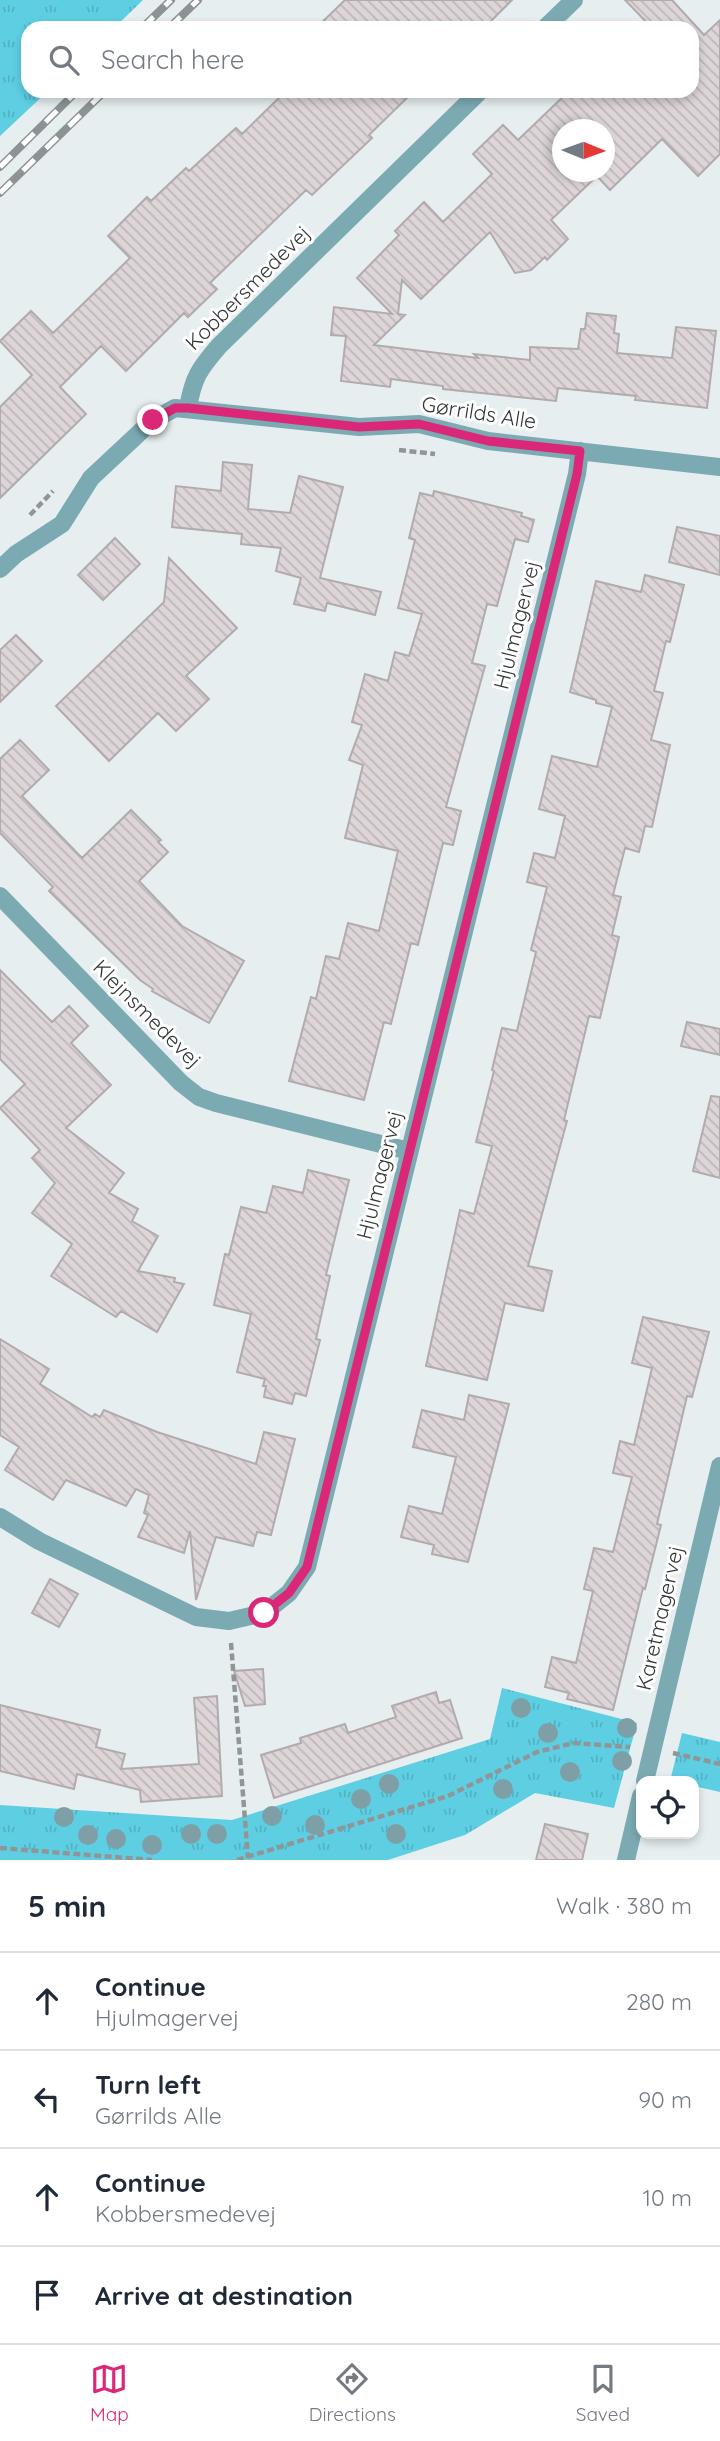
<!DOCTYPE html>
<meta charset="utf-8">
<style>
:root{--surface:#fff;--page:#f6f6f7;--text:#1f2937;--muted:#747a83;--line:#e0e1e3;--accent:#db2777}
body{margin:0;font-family:Quicksand,sans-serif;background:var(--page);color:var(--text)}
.controls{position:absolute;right:21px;bottom:21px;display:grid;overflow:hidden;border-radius:14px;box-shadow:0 4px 10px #0003}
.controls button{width:63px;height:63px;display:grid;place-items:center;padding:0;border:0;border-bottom:2px solid var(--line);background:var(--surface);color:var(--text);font:35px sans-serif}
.compass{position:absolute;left:552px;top:119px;width:63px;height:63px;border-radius:50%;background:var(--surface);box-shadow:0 4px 10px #0003;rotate:91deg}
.stop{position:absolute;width:21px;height:21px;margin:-16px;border:5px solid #db2777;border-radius:50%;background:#fff}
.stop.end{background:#db2777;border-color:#fff;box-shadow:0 2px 7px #0008}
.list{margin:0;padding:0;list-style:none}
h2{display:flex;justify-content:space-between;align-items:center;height:91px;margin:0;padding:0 28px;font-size:30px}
h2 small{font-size:23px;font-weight:400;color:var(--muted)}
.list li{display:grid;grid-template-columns:46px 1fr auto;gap:21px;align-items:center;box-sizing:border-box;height:98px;padding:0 28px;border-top:2px solid var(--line)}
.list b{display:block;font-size:26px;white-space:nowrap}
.list p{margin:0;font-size:23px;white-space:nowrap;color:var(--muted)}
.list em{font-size:23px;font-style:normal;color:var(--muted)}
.icon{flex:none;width:38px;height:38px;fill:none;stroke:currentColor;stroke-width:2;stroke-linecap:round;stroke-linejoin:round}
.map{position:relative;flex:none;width:720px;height:1860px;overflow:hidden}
.search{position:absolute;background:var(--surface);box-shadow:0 4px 10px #0003;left:21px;right:21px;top:21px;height:77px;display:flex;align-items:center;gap:18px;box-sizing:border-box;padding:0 24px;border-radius:21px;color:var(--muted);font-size:26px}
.sheet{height:483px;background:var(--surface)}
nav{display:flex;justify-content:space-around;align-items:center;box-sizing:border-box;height:98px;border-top:2px solid var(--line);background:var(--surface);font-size:19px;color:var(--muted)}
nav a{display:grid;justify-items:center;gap:4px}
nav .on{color:var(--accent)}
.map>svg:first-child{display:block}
</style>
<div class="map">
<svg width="720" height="1860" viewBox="0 0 720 1860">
<defs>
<pattern id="park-tufts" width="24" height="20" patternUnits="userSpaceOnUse" patternTransform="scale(1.75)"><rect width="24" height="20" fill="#5ecfe3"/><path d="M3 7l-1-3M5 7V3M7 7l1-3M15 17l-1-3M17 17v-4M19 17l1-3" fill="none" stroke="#52b2c4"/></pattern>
<pattern id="building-back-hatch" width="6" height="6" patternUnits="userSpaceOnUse" patternTransform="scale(1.75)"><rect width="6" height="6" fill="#ddd5d8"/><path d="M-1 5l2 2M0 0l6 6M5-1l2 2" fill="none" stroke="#beb7ba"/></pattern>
</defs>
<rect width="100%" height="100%" fill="#e6eef0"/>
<path fill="url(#park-tufts)" d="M0,0H143L114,28H28V91H48L0,136Z
M502,1688L637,1723L614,1808L535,1793L465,1835L388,1860H0V1805L232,1820L490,1739Z
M682,1733L720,1742V1792L694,1786V1781H670Z"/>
<path fill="url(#building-back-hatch)" stroke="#b2abae" stroke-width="2" fill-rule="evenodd" d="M345,0H512L484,28H316Z
M625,0H672L704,35L720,20V154L698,176L662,139L610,190L597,176L551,220L568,239L547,260L545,257L531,270L515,273L490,232L421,299L402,280L398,314L405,315L374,345L478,358L474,354L530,360V347L578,349L581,329H585L587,313L616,316L614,333L619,334L617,353L672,358L676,327L716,331L707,408L635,400L636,396L558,388L556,401L443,389V386L391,379L390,387L341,381L346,336L331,335L334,307L392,314L357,278L399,235L395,231L424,202L443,222L492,174L473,154L503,125L518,140L569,91H692V28H652ZM563,130H605V172H563Z
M286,91H414L369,135L372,138L312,195L306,190L210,283L217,289L188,317L184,313L126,371L101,346L60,387L86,414L0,498V407L32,375L0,341L31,311L53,333L130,258L108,236L147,197L151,201L186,168L189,171L236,128L242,134Z
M223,462L252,465L248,509L290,513L299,476L343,487L320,578L381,592L375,615L327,603L325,611L294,604L301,578L276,571L281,548L241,544L242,534L172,527L176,486L221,491Z
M434,491L522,513L521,516L534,520L528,542L515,539L497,606L487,604L472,663L485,666L446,807L461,811L453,845L443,843L418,945L411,943L391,1024L384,1022L364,1100L289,1081L311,997L316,999L326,956L339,959L348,923L379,931L398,851L345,838L363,765L349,760L362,725L352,722L365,674L388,681L395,652L409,656L422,614L398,608L415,540L409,538L420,493L433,496Z
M677,527L720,536V575L669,562Z
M115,538L140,564L103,600L78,575Z
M169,558L237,628L186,676L209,699L176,731L158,713L109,761L56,706L164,602Z
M645,575L684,585L670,642L666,641L654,691L663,693L651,740L670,745L652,827L645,826L639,852L625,848L613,895L621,897L612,935L619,937L600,1018L589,1016L564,1120L567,1121L528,1266L552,1271L543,1311L505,1303L487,1380L426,1366L460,1210L474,1214L492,1146L476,1142L494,1071L492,1070L502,1028L517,1031L536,952L531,950L547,887L527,882L534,853L555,858L565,816L539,809L552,756L597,767L612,707L596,703V700L570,692L596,581L641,592Z
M16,635L42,661L0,702V650Z
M20,740L49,770L22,796L82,858L131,810L161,840L158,842L168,852L139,881L182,926L244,961L209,1023L152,991L153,989L140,980L49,891L53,887L0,833V759Z
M0,970L52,1022L69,1006L88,1026L71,1043L111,1085L66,1128L124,1173L109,1193L138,1209L132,1221L158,1236L138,1271L175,1278L174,1282L184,1284L157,1332L121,1311L116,1317L51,1276L72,1244L32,1213L55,1183L32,1158L40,1150L0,1108L25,1084L0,1059Z
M687,1022L720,1029V1055L681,1046Z
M711,1096L720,1097V1178L693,1171Z
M308,1170L349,1180L326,1275L330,1276L316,1339L320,1340L306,1396L295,1393L292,1404L264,1397L266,1386H263L265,1379L237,1372L251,1314L214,1305L225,1254L229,1255L241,1207L266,1213L273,1186L303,1193Z
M643,1317L709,1332L692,1397L687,1396L657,1524L661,1525L645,1589L643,1588L613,1710L567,1699L569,1693L545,1687L552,1657L576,1663L593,1591L584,1589L594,1548L613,1552L632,1477L613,1473L620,1441L634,1445L652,1368L632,1363Z
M0,1339L49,1369L40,1384L92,1417L95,1414L100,1417L104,1410L157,1432L256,1464L264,1432L295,1439L271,1535L257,1532L253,1546L216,1537L196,1600L190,1531L184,1553L138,1537L148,1515L144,1513L149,1495L136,1489L126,1506L66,1480L53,1500L5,1470L19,1447L0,1435Z
M469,1395L509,1404L468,1562L432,1554L434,1545L401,1537L409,1506L442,1514L456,1457L413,1447L422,1410L464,1420Z
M50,1579L78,1594L59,1627L32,1613Z
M263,1669L265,1704L245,1706L234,1671Z
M436,1692L439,1703L450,1700L462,1738L274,1798L261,1755L301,1743L300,1738L345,1724L348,1733L396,1717L392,1706Z
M217,1696L222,1796L141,1802L140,1790L77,1774L74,1789L0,1771V1705L100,1730L96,1747L125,1754L121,1769L199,1764L194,1698Z
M545,1824L588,1834L582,1860H536Z"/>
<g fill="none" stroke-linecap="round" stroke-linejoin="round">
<path stroke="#909697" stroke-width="4.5" stroke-dasharray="7 3.5" stroke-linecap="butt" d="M399,450L435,454
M30,515L53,491
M231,1643L248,1858
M673,1753L720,1764
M0,1848L152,1860
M237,1860L448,1796L537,1752L574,1743L630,1747"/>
<path stroke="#7caab3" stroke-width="18" d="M545,28L574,0
M188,408C193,378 199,369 219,346L480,91
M0,569L16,554L62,524L91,478L153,420L175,408L359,427L419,424L488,441L720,467
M0,896L181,1083L199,1097L216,1103L409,1151
M0,1517L39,1541L196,1617L229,1621L264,1613L289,1593L307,1567L577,474L580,451
M645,1781L720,1466
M626,1860L641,1796"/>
<defs>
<path id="rail" d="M142,28L171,0
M169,28L198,0
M0,167L77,91
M0,193L105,91"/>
</defs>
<use href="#rail" stroke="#8d9294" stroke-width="8"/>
<use href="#rail" stroke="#fff" stroke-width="5" stroke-dasharray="16" stroke-linecap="butt"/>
</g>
<g fill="#7e9fa5">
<circle cx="521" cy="1708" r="10"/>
<circle cx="627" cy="1728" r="10"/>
<circle cx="548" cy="1733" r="10"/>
<circle cx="622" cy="1761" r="10"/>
<circle cx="570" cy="1772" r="10"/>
<circle cx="389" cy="1784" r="10"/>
<circle cx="503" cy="1789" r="10"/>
<circle cx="361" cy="1799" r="10"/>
<circle cx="272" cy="1816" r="10"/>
<circle cx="64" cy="1817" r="10"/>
<circle cx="315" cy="1825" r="10"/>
<circle cx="191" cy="1834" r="10"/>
<circle cx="217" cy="1834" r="10"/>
<circle cx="396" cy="1834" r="10"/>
<circle cx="88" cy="1835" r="10"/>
<circle cx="116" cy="1839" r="10"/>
<circle cx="152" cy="1845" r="10"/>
</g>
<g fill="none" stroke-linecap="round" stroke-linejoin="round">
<path stroke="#db2777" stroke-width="9" d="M153,420L175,408H188L359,427L419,424L488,441L580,451L577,474L307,1567L289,1593L264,1613"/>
</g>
<g text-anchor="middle" stroke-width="6" stroke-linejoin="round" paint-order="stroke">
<g font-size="21" fill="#343738" stroke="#fff">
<text transform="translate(248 288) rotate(-45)" y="7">Kobbersmedevej</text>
<text transform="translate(479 413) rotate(9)" y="7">Gørrilds Alle</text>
<text transform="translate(517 625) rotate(-76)" y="7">Hjulmagervej</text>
<text transform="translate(147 1014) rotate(45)" y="7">Klejnsmedevej</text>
<text transform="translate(380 1175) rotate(-76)" y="7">Hjulmagervej</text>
<text transform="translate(660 1618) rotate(-77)" y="7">Karetmagervej</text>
</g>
</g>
</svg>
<div class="controls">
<button><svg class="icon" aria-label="locate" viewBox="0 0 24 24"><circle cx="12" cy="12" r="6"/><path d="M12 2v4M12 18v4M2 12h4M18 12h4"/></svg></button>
</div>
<svg class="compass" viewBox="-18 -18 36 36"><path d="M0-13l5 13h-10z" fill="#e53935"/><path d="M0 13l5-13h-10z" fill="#747a83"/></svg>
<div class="stop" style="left:264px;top:1613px"></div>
<div class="stop end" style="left:153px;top:420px"></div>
<div class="search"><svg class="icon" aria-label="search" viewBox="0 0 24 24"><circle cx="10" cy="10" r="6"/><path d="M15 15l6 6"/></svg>Search here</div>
</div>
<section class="sheet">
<h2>5 min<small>Walk · 380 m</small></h2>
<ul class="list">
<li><svg class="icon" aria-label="ahead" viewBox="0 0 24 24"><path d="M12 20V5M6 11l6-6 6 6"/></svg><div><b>Continue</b><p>Hjulmagervej</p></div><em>280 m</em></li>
<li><svg class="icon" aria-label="left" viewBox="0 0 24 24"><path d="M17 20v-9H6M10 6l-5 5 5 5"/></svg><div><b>Turn left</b><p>Gørrilds Alle</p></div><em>90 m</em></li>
<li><svg class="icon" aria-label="ahead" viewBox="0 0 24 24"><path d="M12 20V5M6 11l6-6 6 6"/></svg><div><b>Continue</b><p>Kobbersmedevej</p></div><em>10 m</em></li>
<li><svg class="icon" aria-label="arrive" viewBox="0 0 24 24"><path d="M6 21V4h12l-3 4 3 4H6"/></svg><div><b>Arrive at destination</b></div></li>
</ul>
</section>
<nav>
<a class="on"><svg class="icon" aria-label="map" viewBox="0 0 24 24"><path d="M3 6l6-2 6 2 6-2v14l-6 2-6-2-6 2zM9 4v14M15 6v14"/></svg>Map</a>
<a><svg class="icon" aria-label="directions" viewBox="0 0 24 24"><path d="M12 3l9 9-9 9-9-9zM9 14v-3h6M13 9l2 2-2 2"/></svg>Directions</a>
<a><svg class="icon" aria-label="saved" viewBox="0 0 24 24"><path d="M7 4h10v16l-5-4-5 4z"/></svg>Saved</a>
</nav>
